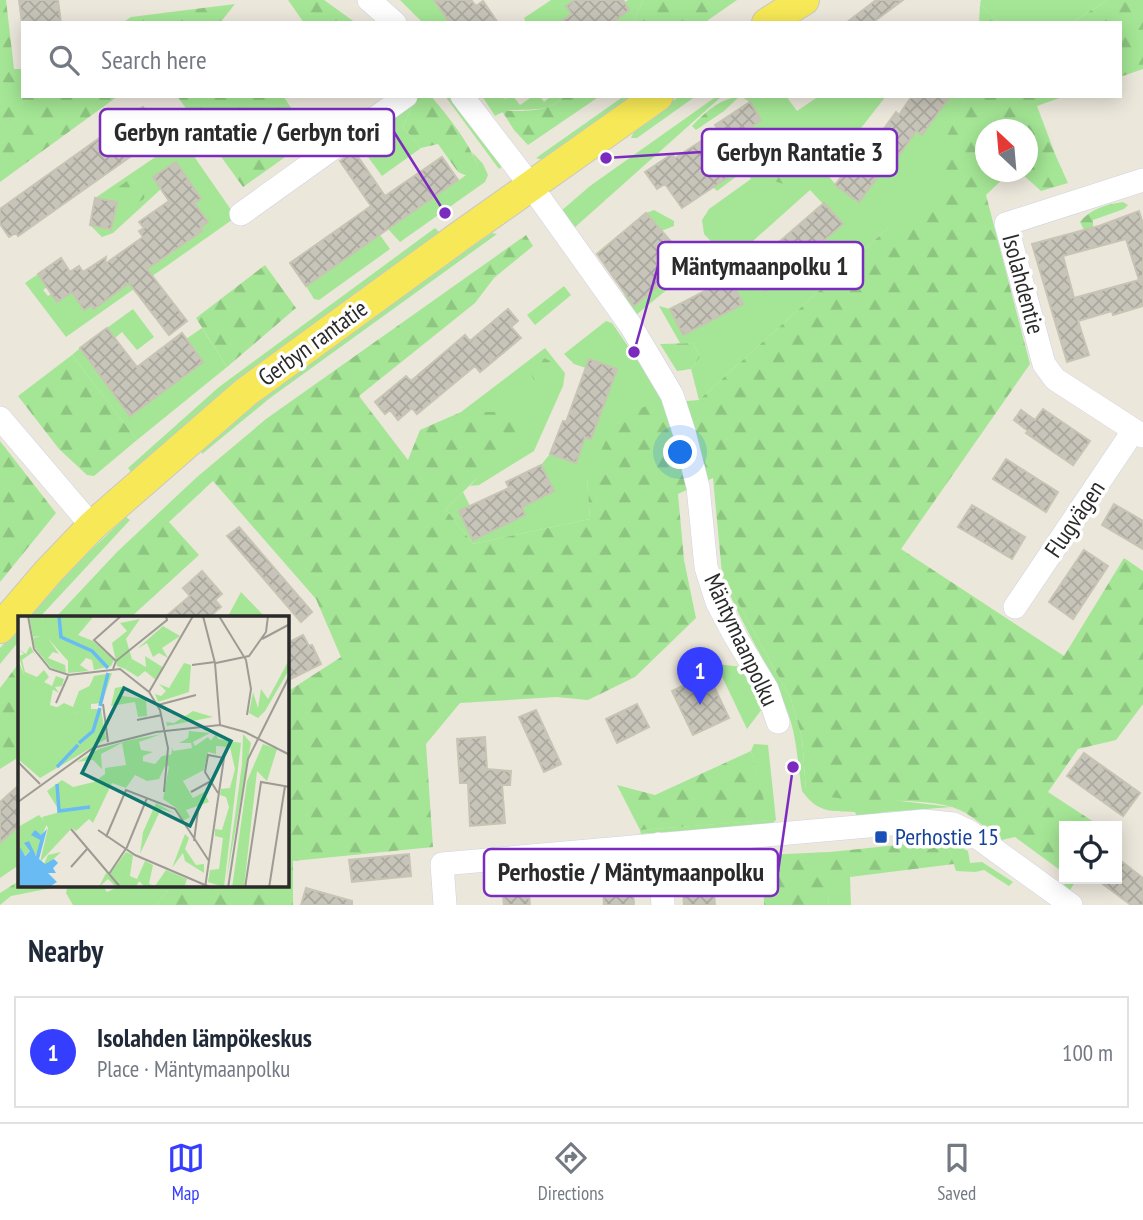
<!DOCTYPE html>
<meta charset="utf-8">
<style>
:root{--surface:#fff;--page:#f2f2f3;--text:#1f2937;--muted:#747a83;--line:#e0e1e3;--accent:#353eff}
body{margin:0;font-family:"PT Sans Narrow",sans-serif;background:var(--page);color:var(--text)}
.controls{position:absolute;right:21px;bottom:21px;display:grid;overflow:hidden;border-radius:0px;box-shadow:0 4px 18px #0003}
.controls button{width:63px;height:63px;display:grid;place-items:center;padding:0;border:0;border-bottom:2px solid var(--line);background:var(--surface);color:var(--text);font:35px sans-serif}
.compass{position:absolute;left:975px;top:119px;width:63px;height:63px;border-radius:50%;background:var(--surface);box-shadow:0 4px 18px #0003;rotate:334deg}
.you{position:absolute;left:681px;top:453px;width:24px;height:24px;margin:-18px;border:5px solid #fff;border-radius:50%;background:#1a73e8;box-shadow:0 0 0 10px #1a73e833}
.badge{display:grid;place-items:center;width:46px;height:46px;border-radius:50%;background:var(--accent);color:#fff;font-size:23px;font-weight:700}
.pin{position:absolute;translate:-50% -58px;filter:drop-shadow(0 2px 4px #0008)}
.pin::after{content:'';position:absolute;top:37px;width:24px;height:21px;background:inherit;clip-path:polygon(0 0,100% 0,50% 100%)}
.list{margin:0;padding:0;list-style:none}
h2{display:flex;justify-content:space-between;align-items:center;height:91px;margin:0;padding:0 28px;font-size:30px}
h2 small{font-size:23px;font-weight:400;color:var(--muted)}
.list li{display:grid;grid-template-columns:46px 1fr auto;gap:21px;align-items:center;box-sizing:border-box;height:112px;margin:0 14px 14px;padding:0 14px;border:2px solid var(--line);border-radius:0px}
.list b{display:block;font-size:26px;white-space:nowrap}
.list p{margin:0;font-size:23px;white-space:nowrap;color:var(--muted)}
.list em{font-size:23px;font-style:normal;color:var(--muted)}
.icon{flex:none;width:38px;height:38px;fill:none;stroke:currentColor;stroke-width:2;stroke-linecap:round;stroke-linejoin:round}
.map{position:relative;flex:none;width:1143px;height:905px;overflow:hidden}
.search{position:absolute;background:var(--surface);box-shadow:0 4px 18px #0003;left:21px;right:21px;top:21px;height:77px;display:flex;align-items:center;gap:18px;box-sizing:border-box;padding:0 24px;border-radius:0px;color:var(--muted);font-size:26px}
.sheet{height:217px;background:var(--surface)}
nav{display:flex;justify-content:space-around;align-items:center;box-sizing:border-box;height:98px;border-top:2px solid var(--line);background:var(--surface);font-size:19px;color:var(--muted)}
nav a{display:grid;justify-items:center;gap:4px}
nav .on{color:var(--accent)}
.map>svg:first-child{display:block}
</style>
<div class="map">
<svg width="1143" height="905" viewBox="0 0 1143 905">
<defs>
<pattern id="forest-firs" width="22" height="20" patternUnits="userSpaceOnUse" patternTransform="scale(1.75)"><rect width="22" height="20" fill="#a4e695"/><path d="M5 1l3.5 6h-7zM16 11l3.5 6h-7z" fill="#8dc581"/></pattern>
<pattern id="building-cross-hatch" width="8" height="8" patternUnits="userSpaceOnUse" patternTransform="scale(1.75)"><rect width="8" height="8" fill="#c7c5b9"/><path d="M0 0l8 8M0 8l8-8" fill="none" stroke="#aba99f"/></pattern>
</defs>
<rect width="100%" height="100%" fill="#ece7db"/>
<path fill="#a4e695" d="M400,0H437L435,2L450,23H423Z
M551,0H575L566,6L572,14L566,18L568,23H526L524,18Z
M628,0H643L635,18L631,23H611L629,10L624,3Z
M981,0H1108L1071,23H1000L980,4Z
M445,96H453L504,165L499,169Z
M482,96H503L505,99L513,96L520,105L533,96H540L544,102L551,96H565C539,120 516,102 495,116Z
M624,96H637L543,160L536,158Z
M680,96H696L637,138H631L636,127Z
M717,96H722L573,229L561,211L590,186Z
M740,96H786L797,111L819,96H886L826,173L836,185L859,202L887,164L892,166L916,131L922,135L950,96H967L931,170L950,183L901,227H889L699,400L691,369L700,357L693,343H680L659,306L670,309L683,335L743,304L730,278L747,270L765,291L842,224L810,190L744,249L721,252L704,234L702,220L709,209L751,179L745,170L717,191L713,187L763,154L747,130L761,119L750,102Z
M414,101L403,127L421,148L382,176L357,142Z
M182,139L236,217L66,337L25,283L38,274L47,287L43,290L48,296L51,294L57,302L72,292L84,310L91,305L94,309L108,299L105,295L134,279L158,257L160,260L175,251L173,247L201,231L200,228L207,222L194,203L201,198L176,162L153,177L161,189L113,233L102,237L90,225L112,223L117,203L95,198Z
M472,152L483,164L488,175L485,182L400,242L388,229L478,167Z
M654,210L674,221V226L661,231L646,213Z
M435,228L439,232L132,473L128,468L219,387Z
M492,233L497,234L270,398L202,454L201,446L333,343Z
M380,235L390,249L319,300L314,299L306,286Z
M690,244L698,249L701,257L697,265L636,315L623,293L635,306L687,261L678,249Z
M564,286L571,295L535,325L527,315Z
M133,309L154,337L137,350L122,332L115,338L107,328Z
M606,321L612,323L666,402L587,479L590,519L473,544L446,509L463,492L470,506L525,515L522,507L554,491L541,465L550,454L576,463L585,437L591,439L617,369L590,359L586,368L574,364L564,354Z
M202,328L227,367L137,440L72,355L80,348L130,416L203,362L186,339Z
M545,348L565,373L563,386L534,451L479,485L470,486L478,477L502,412H461Z
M126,517L130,520L39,618H27L62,577Z
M722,574L791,699L802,738L806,790L952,807L886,812L857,817L855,812C830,811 818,813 802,791C798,767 797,739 789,716C772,667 739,624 722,574Z
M241,592L266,618H227Z
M19,627V641L0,664V648Z
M716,664L743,667L762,709L747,729Z
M754,744L768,745L776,820L771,824L641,834L640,830L768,820L751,751Z
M19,826V865L0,878V843Z
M946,840L968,851L970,863L982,862L1013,882L1009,886L984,870L975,872L956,871Z
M830,877H850L851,905H828Z
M77,886H103L107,892L120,886H171L156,905H73L66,893L67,888H77Z"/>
<path fill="url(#forest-firs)" d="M0,0H6L14,69H23V96H118L0,182Z
M288,0H324L356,23H304Z
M643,0H737L704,23H631L635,18Z
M1108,0H1143V69L1120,77V23H1071Z
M235,4L220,23H122L131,17Z
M980,4L1000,23H979Z
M177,96H283L312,138L243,187Z
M422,96H431C449,118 468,140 478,167L467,176L458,172L438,144L421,148L403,127L414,101Z
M565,96H600L528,145L514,130L502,111C526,111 547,113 565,96Z
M740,96L724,111L696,130L692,126C707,111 718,100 740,96Z
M967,96H1065L1037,106L1055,154L1068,183L1041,191L1020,172H1028V130H986V172H1010L986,195L1030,364L901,549L1064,656L1124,558L1143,571V704L1116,740L1078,749L1048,792L1100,826H1064V879H1077L1070,890L1064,885L1060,870L1015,837L1002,840C987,830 970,812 952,807C904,794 852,808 806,790L802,738L791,699L722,574L713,478L678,494L684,560L696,618L635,677L588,700L556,697L460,703L426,744L433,847L293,861V905H156L171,886H287V692L341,657L316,599L213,481L169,522L199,555L130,618H55L117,552L197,477L266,419L526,235L533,246L494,278L475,303L359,396L408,460L420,430L461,412H502L519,426L527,440L478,477L446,509L473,544L590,519L587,479L614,424L649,404L699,400L889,227L901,226L949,183L930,170Z
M781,157L793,158L797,166L793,177L787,185L774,181L767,170Z
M134,176L146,186L144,199L131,206L113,191Z
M1123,202L1128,205L1124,209L1093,220V229L1087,236L1080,222C1090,209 1107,204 1123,202Z
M265,265L296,308L227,367L196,318Z
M693,343L700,357L691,369L677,371L660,344Z
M72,355L137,440L94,476L87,475L59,449L18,396Z
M540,356L550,361L541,384L534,381L530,371Z
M0,441L56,513L0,582Z
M19,663V757L0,769V688Z
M751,751L769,820L640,830L617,785L655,795Z
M946,840L954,864L850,877H831L828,905H764L763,855L830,852Z
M19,881V886H77V888H52L11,896L0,905V893Z"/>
<path fill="url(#building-cross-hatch)" stroke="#c8c4b4" stroke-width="2" fill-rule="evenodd" d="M19,0H58L61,23H22Z
M434,0H471L476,6L483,1L498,23H450Z
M575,0H623L629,10L611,23H559L572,14L566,6Z
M876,0H903L872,23H846Z
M912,96H950L922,135L916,131L891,167L887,164L859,202L835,185L865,144L870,148L896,112L899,115Z
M750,102L761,120L747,130L763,154L682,208L665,184L657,189L645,172L672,154L675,158L718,130L715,125Z
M143,107L160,131L145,141L147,145L18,236L16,233L9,237L0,224V209Z
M354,151L385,196L442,157L458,180L306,286L290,263L371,206L340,161Z
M176,162L201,199L194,203L208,222L200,228L202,231L147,269L187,321L169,335L129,283L94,309L91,305L84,310L72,292L57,302L38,274L61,258L70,272L79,266L83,272L106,257L105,264L143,237L139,231L144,228L139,222L169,201L153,177Z
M95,198L117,202L111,229L90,225Z
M824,203L843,224L765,291L747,270Z
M1139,211L1143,224V306L1113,315L1112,311L1078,321L1089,355L1067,362L1032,244L1099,226ZM1126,239L1139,280L1074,298L1063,256Z
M646,213L688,261L634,306L597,254Z
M730,278L743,304L683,335L670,309Z
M508,309L518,321L511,327L521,338L480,372L475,366L417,414L412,408L398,420L390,410L385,414L375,402L406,376L411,381L465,335L470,341Z
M107,328L137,367L182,333L203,362L130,416L80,348Z
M589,359L617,369L591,439L585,437L576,463L550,454L563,421L566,422Z
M1043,409L1090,441L1073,465L1026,433L1028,431L1014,420L1021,410L1035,420Z
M1006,459L1058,492L1046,512L993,479Z
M541,465L554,491L522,507L525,515L473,540L459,511L509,488L506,482Z
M1114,504L1143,521V549L1102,525Z
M972,505L1025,537L1012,559L958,527Z
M239,527L312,612L301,622L227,536Z
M1084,550L1108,566L1073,619L1049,602Z
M202,571L222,594L215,600L221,607L208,618H164L190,596L183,588Z
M303,635L309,646L312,645L321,664L287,681V643Z
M708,674L729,718L693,735L672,691Z
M637,704L649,727L617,743L606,719Z
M536,710L561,764L544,772L519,717Z
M485,737L487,769L511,771L510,785H502L505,823L470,826L468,783H460L457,739Z
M1084,753L1140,793L1123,816L1067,776Z
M19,785V826L0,843V802Z
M409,854L411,876L352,882L349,860Z
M1117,858L1143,878V905H1131L1096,879H1117Z
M750,867L751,892L714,893L715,905H684L683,890H690L689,870Z
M632,875L634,905H604L602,877Z
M528,883L530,905H504L502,885Z
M306,888L352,901V905H301Z"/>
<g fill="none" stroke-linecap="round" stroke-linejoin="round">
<defs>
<path id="minor" d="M369,0L395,23
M462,96L531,186L631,326L672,395L684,432L698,487L706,567L717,602L735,636L767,689L778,722
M1143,180L1006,224L1044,364L1055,379L1143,436
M241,214L406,96
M0,418L92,526
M1015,607L1134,430
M659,844L663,905
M445,905L442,864L924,821L953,824L970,832L1071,905"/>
<path id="major" d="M767,23L804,0
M0,628L48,572L92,526L246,392L460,236L658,96"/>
</defs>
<use href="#minor" stroke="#d0d1e3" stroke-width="24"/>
<use href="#major" stroke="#c8c8c8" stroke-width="32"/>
<use href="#minor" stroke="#fff" stroke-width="23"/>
<use href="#major" stroke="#f6e856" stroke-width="30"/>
</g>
<rect fill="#1a4fb4" stroke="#fff" stroke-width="2.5" x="874" y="830" width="14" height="14" rx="3.5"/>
<g text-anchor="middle" stroke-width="7" stroke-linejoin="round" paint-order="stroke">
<g font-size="24" fill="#2a2a2a" stroke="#fff">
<text transform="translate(1023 284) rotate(75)" y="8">Isolahdentie</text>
<text transform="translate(313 343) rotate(-36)" y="8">Gerbyn rantatie</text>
<text transform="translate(1075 519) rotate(-56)" y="8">Flugvägen</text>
<text transform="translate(741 640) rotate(65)" y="8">Mäntymaanpolku</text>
</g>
<g font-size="24" fill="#164399" stroke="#fff" text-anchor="start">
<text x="895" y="845">Perhostie 15</text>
</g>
</g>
<g transform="translate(18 616)">
<rect width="271" height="271" fill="#ece7db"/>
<path d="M11,0H24L27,18L41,38L35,36L30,42L47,49L48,57L33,52L17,32L15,22L22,20L15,21ZM12,30L18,40L15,36L4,44L7,56L19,61L26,54L31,61L26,66L34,70L38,60L46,63L44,70L37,71L41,77L6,58L1,40L6,38L1,33L8,38ZM127,40L146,52L138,64L127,55L120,61L107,53L114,43L128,51ZM76,68L59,98L38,92L46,87L55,91L61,75ZM171,115L192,117L175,126L177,130L190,121L193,125L187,133L153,142L154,131L155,135L174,132L173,127H161L170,122ZM225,118L233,127L208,266L224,148ZM21,199L29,208L24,219H14L22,224L19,239L14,237L9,225L12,235L6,240L2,232L5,240L0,241V211Z" fill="#a4e695"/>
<path d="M24,0H76L60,19L75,25L96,44L93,50L76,54L74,44L68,42L62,49L71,55L50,57V45L26,18ZM122,3L108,23L114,43L107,53L99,50L94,27L109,15L102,7ZM145,10L162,20L144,32L150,42L141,37L135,41L129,27L119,33ZM0,44L6,58L35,73L32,89L59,98L76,60L94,57L84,87L73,88V93H83L88,123L22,162L0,143ZM271,44V54L247,95L240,102L231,97L235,76L240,92L243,73L250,83ZM166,47L173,49L171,76L140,86L137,78L143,80L148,75L141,68L151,72ZM107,70L104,80L128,83L129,100L120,101L117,86L93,90L97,72ZM175,95L195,101L149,110L148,106L156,107ZM144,118L121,126L123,134L135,136L125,140V145L137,148L144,140L186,133L198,118L200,123L223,127L206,271L190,266L192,254L201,253L205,222L197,220V213L204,214L211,191L208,181L202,179L203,173L212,172L217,153L212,131L198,130V138L190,136L186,154L165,165L175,182L186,176L191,186L168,194L172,201L165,205L158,192L145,183L151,150H147L141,163L129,165L117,159L108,172L94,167L75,207L71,203L58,215L54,212L23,245L26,248L30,239L43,236L29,249L22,246L30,212L24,201L42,196L29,175L44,164L55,171L76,166L87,158V152L108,149L104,127L83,138L84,153L75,144L59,146L81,133L112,124ZM245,128L259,133L249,165L239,155L226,271L214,272L229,165ZM138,187L156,197L143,193L122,238L125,216ZM167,218L171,222L167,233L178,249L186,248V257L167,245L165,237L154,252ZM108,236L115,239L112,260L119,263L127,245L135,249L131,268L137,270L148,254L169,263L166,272L127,271L121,265L118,271H98L90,263L81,271L88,257L91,259Z" fill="#a4e695"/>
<path d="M29,213L21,243L27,248L36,243L40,247L35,252L38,257H30L39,266L31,271H0L2,231L7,240L12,235L6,227L11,225L18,240L22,224L13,219L17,214L23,219Z" fill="#69bbf3"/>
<path fill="none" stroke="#69bbf3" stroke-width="3.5" d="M41,0L43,21L74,35L90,52M82,90L90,57M61,127L75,115L82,92M39,151L60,129M39,168L41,195L72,191"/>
<path fill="none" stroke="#9e9b94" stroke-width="2" d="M10,0L16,33L32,53L51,59L102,53L131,76L142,94L150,132L146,176M185,0L197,47L202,109M201,0L228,44L233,73L229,99M244,23L272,8M98,45L76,24L103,0M198,47L231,40L248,16L250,0M174,49L197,46M95,53L98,45L149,4L148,0M131,76L175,0M38,87L50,60M85,88L90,126M140,89L178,79M119,104L144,99M0,146L22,168M173,176L193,165M0,186L75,132L138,116L202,109L227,116L272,139M53,213L103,272M80,214L117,239L194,272M88,221L108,174L157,193L191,245M176,225L180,194M53,251L69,233M91,258L109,231L129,182M187,272L206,142L190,139L187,156L200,177M210,272L230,143L272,59M227,272L243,166L272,171M251,272L267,170"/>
<path fill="#0f766e" fill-opacity="0.15" stroke="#0f766e" stroke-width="3.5" d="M106,72L213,125L172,210L64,157Z"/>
<rect width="271" height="271" fill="none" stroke="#2a2a2a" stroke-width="3.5"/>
</g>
<path fill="none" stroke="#7b2cbf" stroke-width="2.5" d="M445 213L394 132M606 158L702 152M634 352L658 266M793 767L778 872"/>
<g fill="#7b2cbf" stroke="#fff" stroke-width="2.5">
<circle cx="445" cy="213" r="7"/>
<circle cx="606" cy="158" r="7"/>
<circle cx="634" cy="352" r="7"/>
<circle cx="793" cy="767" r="7"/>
</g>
<g fill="#fff" stroke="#7b2cbf" stroke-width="2.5">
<rect x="100" y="109" width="294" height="47" rx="7"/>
<rect x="702" y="129" width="195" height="47" rx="7"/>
<rect x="658" y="242" width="205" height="47" rx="7"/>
<rect x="484" y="849" width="294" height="47" rx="7"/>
</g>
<g font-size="26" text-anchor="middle" font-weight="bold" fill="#2a2a2a">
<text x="247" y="141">Gerbyn rantatie / Gerbyn tori</text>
<text x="800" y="161">Gerbyn Rantatie 3</text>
<text x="760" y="275">Mäntymaanpolku 1</text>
<text x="631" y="881">Perhostie / Mäntymaanpolku</text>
</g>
</svg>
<div class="controls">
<button><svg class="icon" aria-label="locate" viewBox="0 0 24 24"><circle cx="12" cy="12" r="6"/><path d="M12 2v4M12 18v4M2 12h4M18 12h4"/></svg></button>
</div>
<svg class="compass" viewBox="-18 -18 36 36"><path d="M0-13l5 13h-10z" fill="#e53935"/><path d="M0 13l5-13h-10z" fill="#747a83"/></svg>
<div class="you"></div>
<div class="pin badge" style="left:700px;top:705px">1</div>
<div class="search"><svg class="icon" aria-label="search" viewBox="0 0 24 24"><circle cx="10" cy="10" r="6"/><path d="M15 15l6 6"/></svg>Search here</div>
</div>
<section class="sheet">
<h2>Nearby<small></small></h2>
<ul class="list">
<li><span class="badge">1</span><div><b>Isolahden lämpökeskus</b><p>Place · Mäntymaanpolku</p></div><em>100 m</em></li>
</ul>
</section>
<nav>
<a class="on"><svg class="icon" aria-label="map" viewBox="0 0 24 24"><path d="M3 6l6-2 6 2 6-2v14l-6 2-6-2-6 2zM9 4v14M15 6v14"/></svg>Map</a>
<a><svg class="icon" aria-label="directions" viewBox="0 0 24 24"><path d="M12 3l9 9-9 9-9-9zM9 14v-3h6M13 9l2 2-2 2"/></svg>Directions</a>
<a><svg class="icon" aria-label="saved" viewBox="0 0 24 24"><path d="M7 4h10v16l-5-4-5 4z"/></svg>Saved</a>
</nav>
